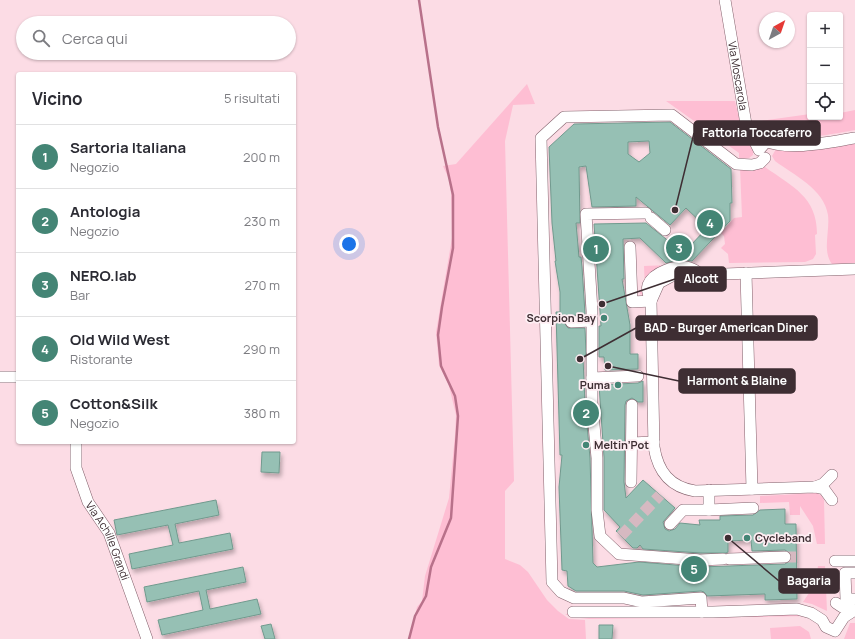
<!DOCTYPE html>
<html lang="it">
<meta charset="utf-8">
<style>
:root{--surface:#fff;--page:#f7f7f7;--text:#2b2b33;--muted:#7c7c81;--line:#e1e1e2;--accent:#448575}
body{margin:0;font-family:Manrope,sans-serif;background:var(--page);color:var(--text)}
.controls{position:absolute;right:12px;top:12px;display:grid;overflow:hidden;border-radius:4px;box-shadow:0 1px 3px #0004}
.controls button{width:36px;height:36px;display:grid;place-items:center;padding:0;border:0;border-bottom:1px solid var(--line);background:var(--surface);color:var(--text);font:20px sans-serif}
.compass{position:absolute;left:759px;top:12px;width:36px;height:36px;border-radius:50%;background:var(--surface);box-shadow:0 1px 3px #0004;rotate:40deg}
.you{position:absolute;left:349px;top:244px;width:14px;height:14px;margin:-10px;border:3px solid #fff;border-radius:50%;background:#1a73e8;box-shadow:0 0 0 6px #1a73e833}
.badge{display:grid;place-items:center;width:26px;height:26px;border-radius:50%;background:var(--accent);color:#fff;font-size:13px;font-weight:700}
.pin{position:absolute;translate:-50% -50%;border:2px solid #fff;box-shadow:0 1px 4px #0006}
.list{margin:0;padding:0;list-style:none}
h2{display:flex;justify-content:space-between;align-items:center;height:52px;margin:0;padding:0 16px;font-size:17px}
h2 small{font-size:13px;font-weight:400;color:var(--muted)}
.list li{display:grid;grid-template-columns:26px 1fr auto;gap:12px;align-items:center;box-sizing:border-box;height:64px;padding:0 16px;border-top:1px solid var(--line)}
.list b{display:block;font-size:15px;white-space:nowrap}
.list p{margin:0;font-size:13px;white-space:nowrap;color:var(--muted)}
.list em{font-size:13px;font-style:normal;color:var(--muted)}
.icon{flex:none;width:22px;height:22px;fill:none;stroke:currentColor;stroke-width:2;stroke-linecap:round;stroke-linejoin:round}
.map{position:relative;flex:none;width:855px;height:639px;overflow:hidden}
.search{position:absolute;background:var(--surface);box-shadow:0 1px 3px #0004;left:16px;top:16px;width:280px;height:44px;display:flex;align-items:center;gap:10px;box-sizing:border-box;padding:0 14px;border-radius:22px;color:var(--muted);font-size:15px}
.panel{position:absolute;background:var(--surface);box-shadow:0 1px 3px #0004;left:16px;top:72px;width:280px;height:372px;border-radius:4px}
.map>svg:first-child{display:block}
</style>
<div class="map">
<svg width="855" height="639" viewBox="0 0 855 639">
<defs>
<filter id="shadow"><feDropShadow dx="2" dy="3.5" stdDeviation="2" flood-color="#0004"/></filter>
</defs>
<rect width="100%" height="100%" fill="#fcdce5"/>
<path fill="#febed3" d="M527,84L535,104L513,105L505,141L514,481L505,491V559L520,565L528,572L547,600L558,611L569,619L585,620L586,639H409L417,607L422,601L425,576L449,498L455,435L456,415L449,386L439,365L436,332L452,238L451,193L449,179L443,166L456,164Z
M666,101H735L740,122L753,149V155L749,158H739V153Z
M855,110V130C834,134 786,143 767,135C762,133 759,130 755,126L761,121L810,114V117H840V113Z
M855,143V263L832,264C822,251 830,231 828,215C824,189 794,175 775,161L772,156L776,149Z
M760,166L765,167C793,187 817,197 817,234L815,235L816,254L813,259L805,262L729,263L728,254L721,248L725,244L724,236L721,233L734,218L742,217L740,167Z
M669,265L643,295L640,294L639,290H645L644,266Z
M817,493L822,496L824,500L825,544H817L813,526L800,506V515H790L789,502L760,503V496Z
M818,566H825L827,611L812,604L803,602L815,584Z
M790,611L812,616L589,619L571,617L565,614Z
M850,623H855V639H844Z
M800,626L809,632L811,639H771L770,628Z"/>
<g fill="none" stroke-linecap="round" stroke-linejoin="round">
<path stroke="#b8718a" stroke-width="2.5" d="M409,639L415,616L426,596L431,567L451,518L458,416L455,396L441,366L438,335L442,307L453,248V195L438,127L419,0"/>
</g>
<path fill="#96c0b4" stroke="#719a8e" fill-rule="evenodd" filter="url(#shadow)" d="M670,122L731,169L732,203H730V221L692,261L679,260L666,263L640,238L623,239L624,279H622L630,325V354H638V369L605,370L604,357H599V326H601L594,224L646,223L676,247L682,241L689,247L707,228L686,208L670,225L636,197V206L592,207L586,166L579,167L580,223H576L579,257H581L582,267L585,314L568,316L564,322L568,328H585L586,354L583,358L585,403L590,458L593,563L597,567L639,562L700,567L785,564L791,560V554L785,550L752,551L751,540L728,541V552L726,553H700L643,549L640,545L637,548H633L616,531L620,527L604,510V457L599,385L638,383L643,381V402H638L632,398L626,401L625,405L624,482L626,498L643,480L675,508L663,522L665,529L669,531L675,529L680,523L700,525L699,520H720V516L753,515L760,510L785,509V524H796L797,599L765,600V594L707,596L704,592L701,591L643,595L624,591H576L568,586L567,571L562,570L559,487L562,455H560L556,312H560V292L555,261H556L552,223L549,147L574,124ZM649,141L650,153L639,162L628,154V142Z
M262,452H280L279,473L261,472Z
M216,500L219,515L175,524L179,543L230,533L233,549L132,569L129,554L173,545L168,525L117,535L114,520Z
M243,567L246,582L206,590L210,609L257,599L261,614L162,635L158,620L203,610L199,591L147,602L144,587Z
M271,624L275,639H265L261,626Z
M599,625H613L612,639H599Z"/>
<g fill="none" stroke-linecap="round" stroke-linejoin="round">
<path stroke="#d6b9c1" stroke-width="11" stroke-dasharray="11 5.5" stroke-linecap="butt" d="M621,536L660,495
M785,557H796"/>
<defs>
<g id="minor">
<path id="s1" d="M725,0L746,124L759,150L766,142"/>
<path d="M760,138C783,153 829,142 855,138"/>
<path d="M651,218L665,230"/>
<path d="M630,247L632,302L651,301"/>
<path d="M746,273L752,489"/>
<path d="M651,301C649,296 646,291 648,285C653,272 677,264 690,268C694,269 698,272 701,275"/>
<path d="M571,322L591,321"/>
<path d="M592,352V311L586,214L646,213"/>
<path d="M592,357V403L597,458V510L600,536L619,554L700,560L723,559"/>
<path d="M0,377H18"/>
<path d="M592,378L638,376"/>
<path id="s2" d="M76,442V468L88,502L109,533L147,639"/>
<path d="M631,443L654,442"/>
<path d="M631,482L632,405"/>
<path d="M815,487L823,484L832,475"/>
<path d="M709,490V510L753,508"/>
<path d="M832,500L824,489L815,487L695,491C670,487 658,472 654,447L651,301L659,283L672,276L855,269"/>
<path d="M670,524L683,510H709"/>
<path d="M729,559L785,557"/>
<path d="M835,561H855"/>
<path d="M855,573H845L846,599H855"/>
<path d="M836,603L842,607L855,610"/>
<path d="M573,612H713L797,609L811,613L822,620L826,627L835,631L844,617L855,610"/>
<path d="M702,612L701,598L642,602L624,598H574L561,592L552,582L541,138L564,117L672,115L736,164L752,165L760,163L765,158"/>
</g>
</defs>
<use href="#minor" stroke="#83616c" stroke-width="12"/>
<use href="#minor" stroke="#fff" stroke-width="11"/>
</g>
<g fill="#448575" stroke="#feeef3" stroke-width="1.5">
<circle cx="604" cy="318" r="4"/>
<circle cx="618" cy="385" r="4"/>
<circle cx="586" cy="445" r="4"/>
<circle cx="747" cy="538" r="4"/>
</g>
<g text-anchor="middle" stroke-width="3.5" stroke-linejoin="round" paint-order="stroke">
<g font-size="11" fill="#3e2e33" stroke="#feeef3">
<text dy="4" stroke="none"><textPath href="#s1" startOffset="77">Via Moscarola</textPath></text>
<text dy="4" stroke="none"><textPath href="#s2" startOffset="106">Via Achille Grandi</textPath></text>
</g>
<g font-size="11" font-weight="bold" fill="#3e2e33" stroke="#feeef3" text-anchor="end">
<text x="596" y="322">Scorpion Bay</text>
<text x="610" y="389">Puma</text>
<text x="594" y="449" text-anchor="start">Meltin’Pot</text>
<text x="755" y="542" text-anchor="start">Cycleband</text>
</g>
</g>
<path fill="none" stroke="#3e2e33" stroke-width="1.5" d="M675 210L694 133M602 304L675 279M580 359L636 328M608 366L679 381M728 538L779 581"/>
<g fill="#3e2e33" stroke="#feeef3" stroke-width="1.5">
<circle cx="675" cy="210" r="4"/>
<circle cx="602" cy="304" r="4"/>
<circle cx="580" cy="359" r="4"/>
<circle cx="608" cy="366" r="4"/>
<circle cx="728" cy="538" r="4"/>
</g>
<g fill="#3e2e33" stroke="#3e2e33" stroke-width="1.5">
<rect x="694" y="121" width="126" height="24" rx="4"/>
<rect x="675" y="267" width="51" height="24" rx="4"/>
<rect x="636" y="316" width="181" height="24" rx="4"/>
<rect x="679" y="369" width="116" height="24" rx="4"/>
<rect x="779" y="569" width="60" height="24" rx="4"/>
</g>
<g font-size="12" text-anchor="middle" font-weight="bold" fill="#fff">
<text x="757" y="137">Fattoria Toccaferro</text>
<text x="701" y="283">Alcott</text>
<text x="726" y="332">BAD - Burger American Diner</text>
<text x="737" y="385">Harmont &amp; Blaine</text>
<text x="809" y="585">Bagaria</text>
</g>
</svg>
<div class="controls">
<button>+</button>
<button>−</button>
<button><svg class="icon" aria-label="locate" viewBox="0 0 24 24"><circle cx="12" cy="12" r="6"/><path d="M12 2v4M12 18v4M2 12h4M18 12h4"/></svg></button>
</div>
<svg class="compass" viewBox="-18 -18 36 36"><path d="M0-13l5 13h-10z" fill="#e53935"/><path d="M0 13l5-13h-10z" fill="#7c7c81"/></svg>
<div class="you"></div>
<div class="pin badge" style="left:596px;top:249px">1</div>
<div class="pin badge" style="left:586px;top:413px">2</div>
<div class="pin badge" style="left:679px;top:248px">3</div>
<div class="pin badge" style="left:710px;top:223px">4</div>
<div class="pin badge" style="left:694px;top:569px">5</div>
<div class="search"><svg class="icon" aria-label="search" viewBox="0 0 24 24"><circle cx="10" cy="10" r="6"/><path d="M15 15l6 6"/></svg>Cerca qui</div>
<section class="panel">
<h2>Vicino<small>5 risultati</small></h2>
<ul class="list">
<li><span class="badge">1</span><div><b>Sartoria Italiana</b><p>Negozio</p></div><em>200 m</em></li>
<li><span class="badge">2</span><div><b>Antologia</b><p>Negozio</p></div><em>230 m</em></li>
<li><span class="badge">3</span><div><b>NERO.lab</b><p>Bar</p></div><em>270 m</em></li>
<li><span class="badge">4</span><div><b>Old Wild West</b><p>Ristorante</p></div><em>290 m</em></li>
<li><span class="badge">5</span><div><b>Cotton&amp;Silk</b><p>Negozio</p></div><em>380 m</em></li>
</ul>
</section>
</div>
